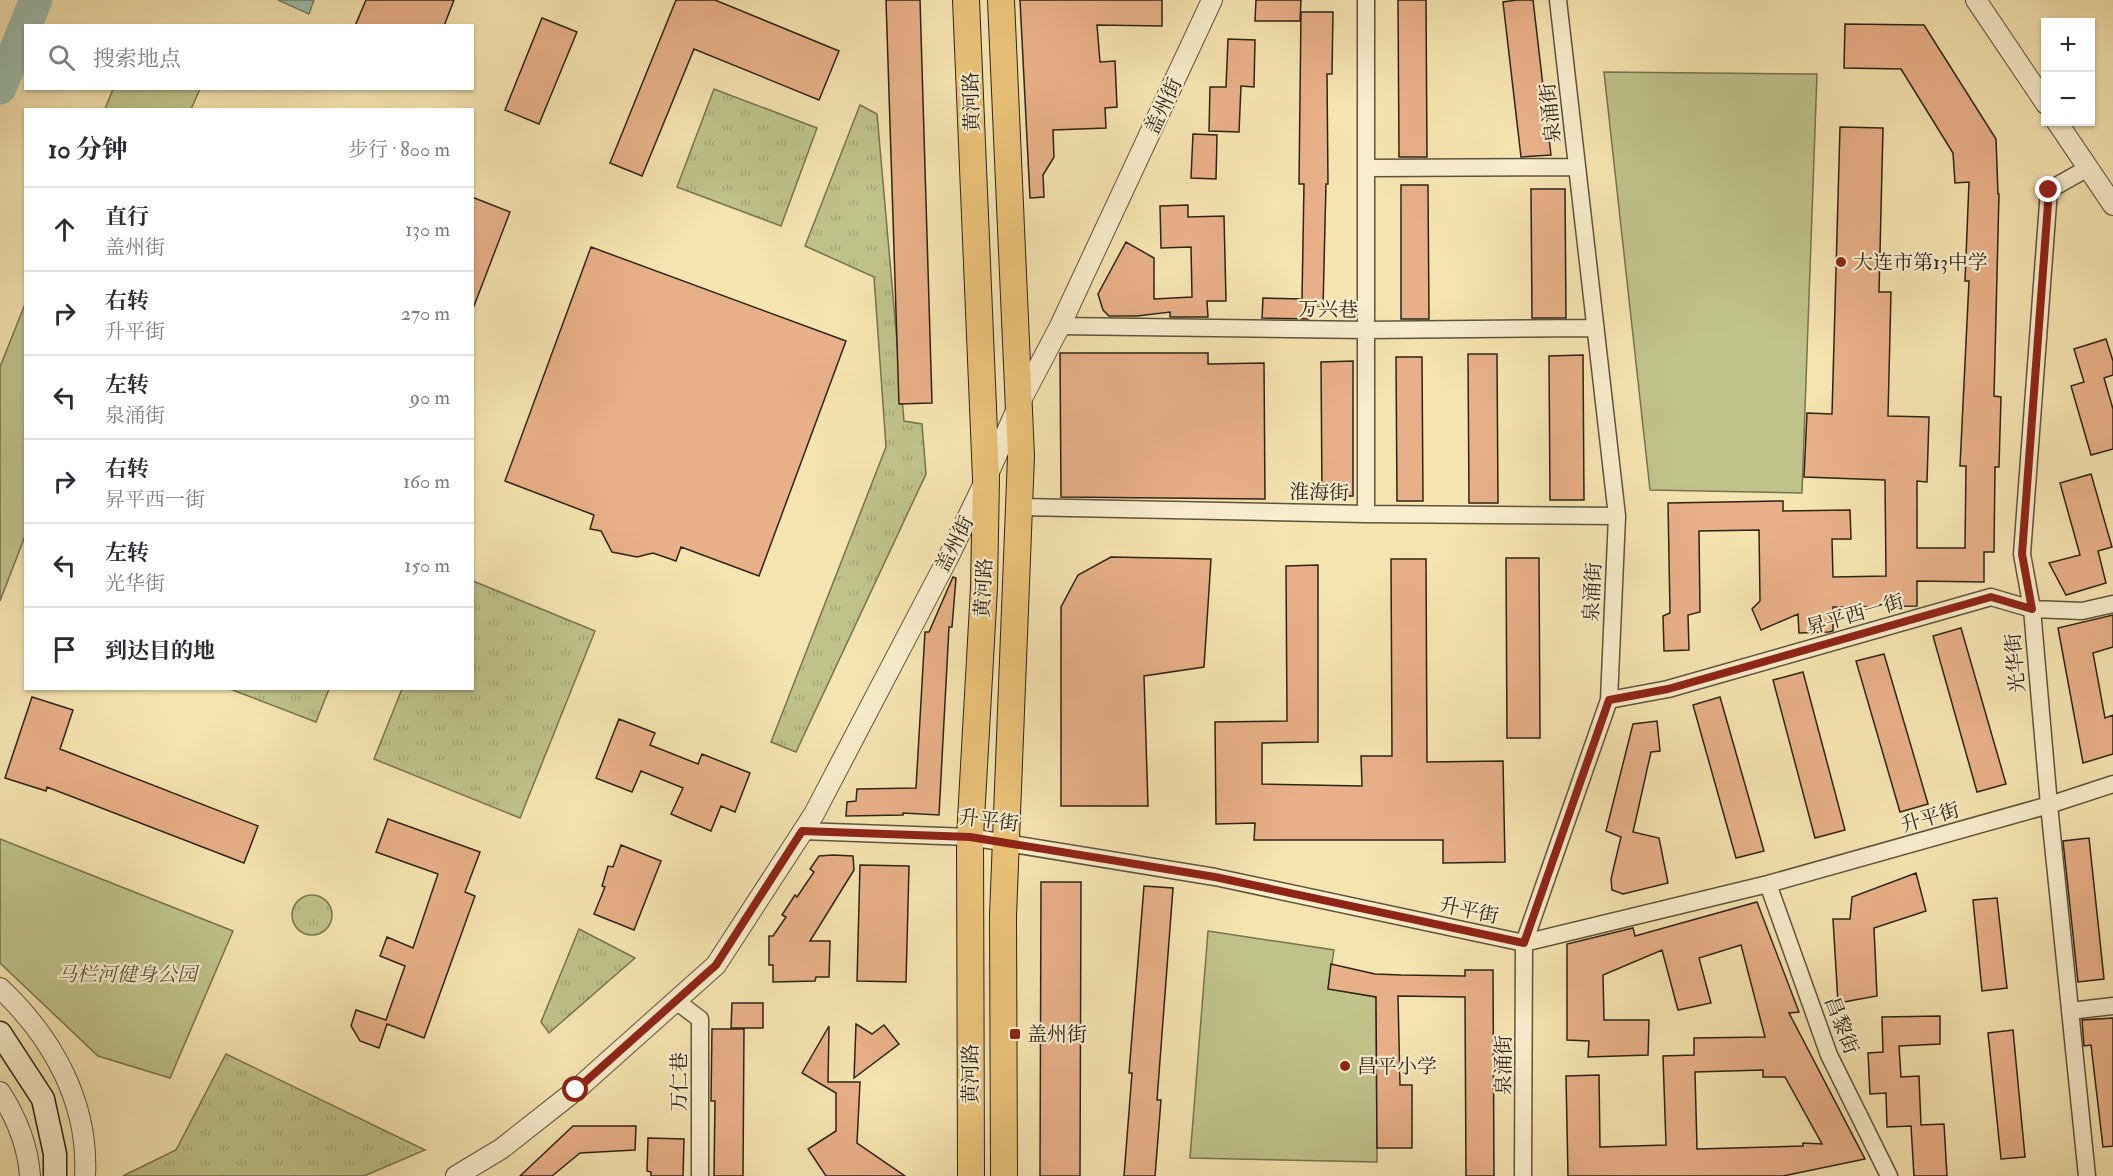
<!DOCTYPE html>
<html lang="zh">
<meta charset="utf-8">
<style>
:root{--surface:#fff;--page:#f2f2f3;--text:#2b2b33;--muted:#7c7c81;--line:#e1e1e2}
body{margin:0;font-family:"IM FELL Double Pica","Noto Serif SC",serif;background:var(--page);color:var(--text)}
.controls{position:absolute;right:18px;top:18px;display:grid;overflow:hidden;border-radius:0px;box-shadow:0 2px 4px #0004}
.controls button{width:54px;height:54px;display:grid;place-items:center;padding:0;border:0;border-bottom:2px solid var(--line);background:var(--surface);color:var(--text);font:30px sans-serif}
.stop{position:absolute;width:18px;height:18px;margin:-14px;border:4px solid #8f2418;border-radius:50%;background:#fff}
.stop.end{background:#8f2418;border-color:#fff;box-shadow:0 2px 6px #0008}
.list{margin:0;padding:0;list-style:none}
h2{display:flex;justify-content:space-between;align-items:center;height:78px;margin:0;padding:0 24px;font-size:26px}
h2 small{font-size:20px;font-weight:400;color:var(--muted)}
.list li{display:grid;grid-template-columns:39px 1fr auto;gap:18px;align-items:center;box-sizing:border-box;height:84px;padding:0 24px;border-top:2px solid var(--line)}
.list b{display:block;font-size:22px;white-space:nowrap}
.list p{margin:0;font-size:20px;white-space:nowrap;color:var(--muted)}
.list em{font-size:20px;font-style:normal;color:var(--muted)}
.icon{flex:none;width:33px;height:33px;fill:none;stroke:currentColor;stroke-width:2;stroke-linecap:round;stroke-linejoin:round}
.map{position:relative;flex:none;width:2113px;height:1176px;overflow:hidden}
.search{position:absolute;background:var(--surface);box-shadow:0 2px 4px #0004;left:24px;top:24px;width:450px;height:66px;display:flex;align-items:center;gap:15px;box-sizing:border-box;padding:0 21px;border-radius:0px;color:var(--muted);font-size:22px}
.panel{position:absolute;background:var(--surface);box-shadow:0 2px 4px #0004;left:24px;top:108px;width:450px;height:582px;border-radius:0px}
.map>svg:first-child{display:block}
</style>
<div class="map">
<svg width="2113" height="1176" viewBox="0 0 2113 1176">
<defs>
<pattern id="grass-tufts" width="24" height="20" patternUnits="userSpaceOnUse" patternTransform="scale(1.5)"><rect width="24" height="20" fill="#bfc38a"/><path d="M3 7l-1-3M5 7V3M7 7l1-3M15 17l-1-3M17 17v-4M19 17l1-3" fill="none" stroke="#a4a776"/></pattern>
</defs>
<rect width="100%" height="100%" fill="#f5e4b0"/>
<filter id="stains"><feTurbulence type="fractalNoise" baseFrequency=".00333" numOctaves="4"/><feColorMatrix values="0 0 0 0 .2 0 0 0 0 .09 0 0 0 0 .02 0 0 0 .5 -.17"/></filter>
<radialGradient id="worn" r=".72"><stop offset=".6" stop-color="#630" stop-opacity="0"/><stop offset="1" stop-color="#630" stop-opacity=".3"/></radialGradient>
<path fill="url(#grass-tufts)" stroke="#767351" stroke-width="1.5" d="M714,89L817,128L781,226L677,187Z
M860,105L877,114L904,421L922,424L926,474L796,752L771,742L886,447L874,277L805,246Z
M473,581L595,631L520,818L374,759L402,689L472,688Z
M230,689H329L316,722Z
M292 915a20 20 0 1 1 40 0a20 20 0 1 1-40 0Z
M579,929L635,958L549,1033L541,1022Z
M226,1054L425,1150L364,1176H123L176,1150Z"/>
<path fill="#bfc38a" stroke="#767351" stroke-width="1.5" d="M1604,72L1817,74L1802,493L1650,490Z
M113,89V88L200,89L191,109H105Z
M25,304V536L0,601V367Z
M0,839L233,931L170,1078L98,1056L0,963Z
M1208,931L1334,950L1328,989L1376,997L1377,1162L1190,1158Z"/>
<path fill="#9cbeae" stroke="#708072" stroke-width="1.5" d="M278,0H314L309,14Z"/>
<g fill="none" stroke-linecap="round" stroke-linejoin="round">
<path stroke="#9cbeae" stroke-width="33" d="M0,88L36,0"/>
</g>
<path fill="#e8b088" stroke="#2d2318" stroke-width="1.5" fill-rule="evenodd" d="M366,0H454L444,26H355Z
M676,0H715L839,51L819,100L694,49L642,176L610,163Z
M886,0H920L932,403L899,404Z
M1020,0H1162V26L1097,25L1100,62L1115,61L1117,107L1105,108L1106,128L1053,130L1054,157L1043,175L1044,197L1030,198Z
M1256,0H1301L1300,21H1255Z
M1398,0H1426L1427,157H1399Z
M1517,0H1533L1551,155L1521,157L1503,2Z
M1301,12H1333L1332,74H1327L1328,184H1326L1323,307H1309V319L1262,318L1263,298L1302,299L1304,184H1299Z
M542,18L577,32L539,124L505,110Z
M1845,24L1924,25L1996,139L1998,194H1999L1994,396L2001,397L1999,467H1995L1994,552H1984V582L1917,581V606L1833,607V631L1829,632L1799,633L1798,614L1761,630L1752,609L1760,601L1759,530L1699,531L1700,612L1688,615L1689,650L1664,651L1663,616L1670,613L1668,503L1783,501V511L1850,510L1851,539H1832L1833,577L1886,576L1885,480L1804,477L1807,413L1832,414L1840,127L1883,128L1879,292H1891L1888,416L1929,417L1927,482L1917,481V548H1965L1966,466H1960L1969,281H1965L1969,182L1955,183L1953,153L1901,69L1844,68Z
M1228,39L1255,40L1254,87L1241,86L1239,132L1209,131L1210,87H1226Z
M1193,134L1217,135L1216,179L1191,178Z
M1401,185H1428L1429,319H1401Z
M1531,189H1565L1566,318H1532Z
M472,197L510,212L474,306H472Z
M1188,205V217L1224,216L1226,301H1207L1208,317H1170V312L1137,316H1109L1103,310L1098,294L1126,242L1154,258V299L1192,297L1191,247L1161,248L1160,206Z
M591,247L846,341L759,576L681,547L676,561L653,553L637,557L612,552L601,531L590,529L594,515L505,481Z
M2106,339L2113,361V375L2104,378L2113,409V449L2091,455L2071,386L2084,382L2074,349Z
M1060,353H1208V364L1264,363L1265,499L1061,497Z
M1468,354H1497L1498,503H1469Z
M1583,355L1584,500H1550L1549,356Z
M1396,357H1422L1423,501H1397Z
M1353,361V496H1322L1321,362Z
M2091,474L2112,547L2098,551L2106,583L2066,595L2049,563L2080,555L2060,483Z
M1111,557L1211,559L1204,667L1144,676L1148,806H1061V607L1078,575Z
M1506,558H1539L1540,738H1507Z
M1391,559H1426L1427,762L1503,761L1505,862L1443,863V840H1254L1255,823L1216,824L1215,722L1287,721L1286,566L1318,565V742L1262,743V784L1362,786L1361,756H1392Z
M953,577L956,578L952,627H949L939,815L903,813V815L846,816L847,802L856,801L857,789L916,788L925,632H929Z
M2113,615V647L2093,653L2105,718L2113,715V754L2083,763L2058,628Z
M1961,628L2006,784L1977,792L1933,636Z
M1884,654L1928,804L1900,812L1856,661Z
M1803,672L1845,830L1815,838L1773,680Z
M32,697L73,710L60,749L258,826L244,863L47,787L46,791L5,778Z
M1720,697L1764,851L1736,858L1693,705Z
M619,719L655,733L650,745L698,764L702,754L750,773L735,812L721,806L711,831L671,814L683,788L641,771L632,792L596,778Z
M1657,721L1660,751L1651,752L1633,832L1659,838L1668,883L1623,894L1612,890L1611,879L1621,837L1606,831L1633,724Z
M388,819L480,852L465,892L475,896L424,1038L387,1024L379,1048L360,1041L351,1026L356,1010L386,1020L405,966L380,956L387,937L413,948L438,874L376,852Z
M2089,838L2104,979L2078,982L2063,841Z
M621,845L661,861L634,930L594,914L605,887L602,886L608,866L613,867Z
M833,855L853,856L854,870L810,941H830L829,977H816L815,981L773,982V965H769V936H773L786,917L782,915L795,895L797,897L814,872L810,869L819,856Z
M860,865L909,866L906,982L857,981Z
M1916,873L1926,911L1874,928L1877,996L1838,1003L1833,919H1850L1852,897Z
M1041,882H1081L1080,1176H1040Z
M1144,886L1173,888L1157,1100H1161L1155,1176H1124L1132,1073H1129Z
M1997,898L2007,988L1982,991L1973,900Z
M1757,902L1799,1012L1789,1013L1865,1159L1783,1176H1568L1566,1076L1599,1075L1600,1147L1666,1145L1663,1056L1694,1055V1038L1765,1037L1741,945L1699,958L1711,1003L1678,1010L1662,950L1603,975L1604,1020H1649L1648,1055L1588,1057L1589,1041L1567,1040V944L1633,928L1635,936ZM1763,1070V1077H1785L1822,1144L1803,1143V1146L1697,1149L1695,1072Z
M1331,964L1375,974L1401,975L1465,976V970H1493L1494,1176H1466L1465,997L1398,996L1400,1085H1412V1148H1377L1376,997L1328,989Z
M732,1003H763V1028H731Z
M1940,1016V1044L1899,1046L1901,1077L1919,1076L1921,1125L1944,1124L1947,1176H1914L1911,1126L1887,1127L1886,1093L1870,1094L1868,1053L1883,1052L1882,1017Z
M2113,1018V1146L2103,1147L2091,1045L2084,1046L2082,1020Z
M856,1024L872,1034L884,1025L899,1044L854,1078Z
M829,1026L828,1082H860L857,1143L905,1176H826L808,1149L836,1131V1093L802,1073Z
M712,1029H744L743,1176H714L715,1101H711Z
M2013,1030L2025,1157L2001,1159L1988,1033Z
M573,1126H636L635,1150L580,1153L552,1176H520Z
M648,1138L684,1139L683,1176H651V1172L647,1171Z"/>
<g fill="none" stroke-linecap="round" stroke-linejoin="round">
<defs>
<path id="minor" d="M1366,168L1577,167
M1060,326L1366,330L1595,328
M1020,507L1366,514L1617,516
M1366,514V0
M1609,700L1668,689L1991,597L2032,609L2082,611L2113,604
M802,831L970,837L1215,877L1524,943L1768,884L2049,805L2113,784
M1768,884L1829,1055L1889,1176
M676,1001L700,1019V1176
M2070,1011L2113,1006
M1523,1176L1524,943L1609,700L1617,516L1558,0
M2087,1176L2049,805L2032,609L2022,554L2049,190L2088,168"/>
<path id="tertiary" d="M1976,0L2046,104
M2057,122L2113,205
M0,988C52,1037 89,1102 85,1176
M0,1092C16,1117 28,1146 30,1176
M456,1176L501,1149L576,1090L716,965L814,814L949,556L986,479L1019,404L1060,326L1212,0"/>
<path id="secondary" d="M0,1033L43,1099L55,1154V1176"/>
<path id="primary" d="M966,0L986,479L984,588L970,837L971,1176
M1001,0L1021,456L1003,916L1004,1176"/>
</defs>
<use href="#minor" stroke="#5f533e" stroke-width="19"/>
<use href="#tertiary" stroke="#5f533e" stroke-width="22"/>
<use href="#secondary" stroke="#2d2318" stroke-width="25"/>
<use href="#primary" stroke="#2d2318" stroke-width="28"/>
<use href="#minor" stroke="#f8edcc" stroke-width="16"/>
<use href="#tertiary" stroke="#f8edcc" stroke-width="20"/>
<use href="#secondary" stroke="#f8edcc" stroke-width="22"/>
<use href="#primary" stroke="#eac278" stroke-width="26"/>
</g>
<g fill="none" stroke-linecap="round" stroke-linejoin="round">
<path stroke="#8f2418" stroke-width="8" d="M576,1090L716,965L802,831L970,837L1215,877L1524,943L1609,700L1668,689L1991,597L2032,609L2022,554L2049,190"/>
</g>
<g fill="#8f2418" stroke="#f8edcc" stroke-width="2">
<circle cx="1841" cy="262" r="6"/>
<rect x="1009" y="1028" width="12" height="12" rx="3"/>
<circle cx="1345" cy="1066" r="6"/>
</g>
<g text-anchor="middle" stroke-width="4.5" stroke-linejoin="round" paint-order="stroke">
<g font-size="20" fill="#2d2318" stroke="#f8edcc">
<text transform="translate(971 102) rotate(-92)" y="7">黄河路</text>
<text transform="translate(1163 106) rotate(-65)" y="7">盖州街</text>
<text transform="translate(1550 113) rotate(-96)" y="7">泉涌街</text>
<text transform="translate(1328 309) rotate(1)" y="7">万兴巷</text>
<text transform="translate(1319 492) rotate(1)" y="7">淮海街</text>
<text transform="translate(954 544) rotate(-63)" y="7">盖州街</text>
<text transform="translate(983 588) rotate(-87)" y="7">黄河路</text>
<text transform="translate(1592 592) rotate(-87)" y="7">泉涌街</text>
<text transform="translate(1855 614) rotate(-16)" y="7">昇平西一街</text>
<text transform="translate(2015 663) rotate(-95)" y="7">光华街</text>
<text transform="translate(1930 817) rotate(-16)" y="7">升平街</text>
<text transform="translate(989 820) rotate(7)" y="7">升平街</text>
<text transform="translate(1469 910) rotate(12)" y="7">升平街</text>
<text transform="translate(1842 1025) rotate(69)" y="7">昌黎街</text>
<text transform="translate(1503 1065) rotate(-90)" y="7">泉涌街</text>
<text transform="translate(970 1074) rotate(-90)" y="7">黄河路</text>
<text transform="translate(679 1082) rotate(-90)" y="7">万仁巷</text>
</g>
<g font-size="20" fill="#2d2318" stroke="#f8edcc" text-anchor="start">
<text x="1853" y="269">大连市第13中学</text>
<text x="1027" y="1041">盖州街</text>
<text x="1357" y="1073">昌平小学</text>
</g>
<g font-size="20" font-style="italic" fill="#59533a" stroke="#f8edcc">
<text x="127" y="981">马栏河健身公园</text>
</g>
</g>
<rect width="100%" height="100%" filter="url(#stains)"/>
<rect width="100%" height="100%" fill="url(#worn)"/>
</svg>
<div class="controls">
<button>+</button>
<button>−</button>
</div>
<div class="stop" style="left:576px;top:1090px"></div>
<div class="stop end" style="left:2049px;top:190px"></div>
<div class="search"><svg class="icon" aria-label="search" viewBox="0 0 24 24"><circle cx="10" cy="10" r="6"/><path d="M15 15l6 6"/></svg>搜索地点</div>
<section class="panel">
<h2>10 分钟<small>步行 · 800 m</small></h2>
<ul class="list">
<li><svg class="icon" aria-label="ahead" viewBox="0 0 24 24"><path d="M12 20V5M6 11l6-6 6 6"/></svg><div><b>直行</b><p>盖州街</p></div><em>130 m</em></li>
<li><svg class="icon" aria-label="right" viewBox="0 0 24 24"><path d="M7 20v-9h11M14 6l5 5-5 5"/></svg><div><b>右转</b><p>升平街</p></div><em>270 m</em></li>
<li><svg class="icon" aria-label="left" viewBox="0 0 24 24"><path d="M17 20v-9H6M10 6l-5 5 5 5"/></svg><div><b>左转</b><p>泉涌街</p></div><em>90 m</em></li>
<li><svg class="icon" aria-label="right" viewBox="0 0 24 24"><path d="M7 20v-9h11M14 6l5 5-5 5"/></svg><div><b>右转</b><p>昇平西一街</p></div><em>160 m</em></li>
<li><svg class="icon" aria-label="left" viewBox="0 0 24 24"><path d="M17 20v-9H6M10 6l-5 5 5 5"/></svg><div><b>左转</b><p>光华街</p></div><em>150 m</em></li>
<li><svg class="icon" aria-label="arrive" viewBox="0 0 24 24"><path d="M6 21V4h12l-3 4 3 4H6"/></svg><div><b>到达目的地</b></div></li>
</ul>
</section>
</div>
